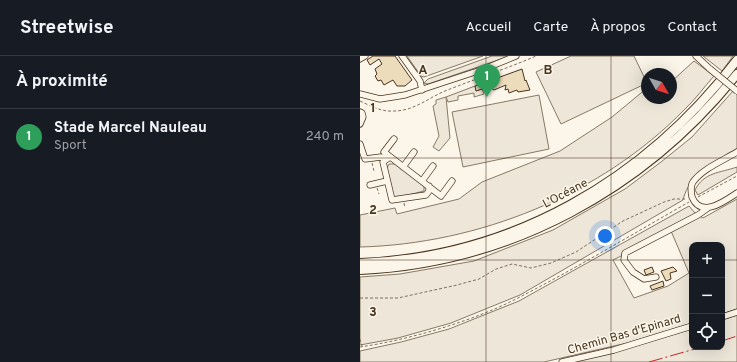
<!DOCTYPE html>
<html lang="fr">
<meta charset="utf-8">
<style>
:root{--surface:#171b24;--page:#20242c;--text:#f1f3f6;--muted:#9ea1a6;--line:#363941;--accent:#db2777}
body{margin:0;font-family:Overpass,sans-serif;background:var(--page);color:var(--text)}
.controls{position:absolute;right:12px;bottom:12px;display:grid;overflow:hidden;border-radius:8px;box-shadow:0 4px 16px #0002}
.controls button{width:36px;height:36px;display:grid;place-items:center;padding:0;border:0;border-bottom:1px solid var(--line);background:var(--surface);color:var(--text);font:20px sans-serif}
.compass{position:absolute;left:281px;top:12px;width:36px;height:36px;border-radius:50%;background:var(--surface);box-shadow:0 4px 16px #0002;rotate:129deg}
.you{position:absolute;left:245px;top:180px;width:14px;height:14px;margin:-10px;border:3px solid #fff;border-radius:50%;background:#1a73e8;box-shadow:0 0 0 6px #1a73e833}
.badge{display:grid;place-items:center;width:26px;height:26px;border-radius:50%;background:var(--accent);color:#fff;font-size:13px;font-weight:700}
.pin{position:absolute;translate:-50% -33px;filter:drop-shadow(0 1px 2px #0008)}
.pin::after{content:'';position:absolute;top:21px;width:14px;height:12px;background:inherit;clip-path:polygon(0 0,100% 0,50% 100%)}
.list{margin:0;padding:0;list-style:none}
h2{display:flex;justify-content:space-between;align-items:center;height:52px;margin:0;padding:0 16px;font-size:17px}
h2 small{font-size:13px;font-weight:400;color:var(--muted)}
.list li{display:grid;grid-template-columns:26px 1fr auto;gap:12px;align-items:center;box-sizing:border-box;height:56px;padding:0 16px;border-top:1px solid var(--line)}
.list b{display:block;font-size:15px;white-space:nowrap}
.list p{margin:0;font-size:13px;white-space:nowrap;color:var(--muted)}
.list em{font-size:13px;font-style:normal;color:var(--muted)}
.icon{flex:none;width:22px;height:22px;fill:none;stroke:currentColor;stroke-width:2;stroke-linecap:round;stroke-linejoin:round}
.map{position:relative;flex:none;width:377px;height:306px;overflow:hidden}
header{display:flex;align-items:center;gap:24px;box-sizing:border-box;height:56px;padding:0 20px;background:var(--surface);border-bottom:1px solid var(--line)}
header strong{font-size:19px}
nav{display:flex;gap:22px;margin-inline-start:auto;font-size:14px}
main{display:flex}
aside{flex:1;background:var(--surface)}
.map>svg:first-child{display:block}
</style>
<header>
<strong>Streetwise</strong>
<nav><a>Accueil</a><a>Carte</a><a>À propos</a><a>Contact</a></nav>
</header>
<main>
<aside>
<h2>À proximité<small></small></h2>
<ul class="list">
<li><span class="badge" style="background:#2e9e5b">1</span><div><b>Stade Marcel Nauleau</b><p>Sport</p></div><em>240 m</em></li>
</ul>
</aside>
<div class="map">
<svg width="377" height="306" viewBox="0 0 377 306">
<rect width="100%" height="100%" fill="#fbf6e9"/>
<path fill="#ede6d9" stroke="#887966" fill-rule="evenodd" d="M47,0H123L64,21L61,20Z
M132,0H150L68,28L64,27L68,23Z
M211,0H274L287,27L201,68L176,16Z
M343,0H373L362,15Z
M334,5L354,20C344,31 335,44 324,54C241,139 118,188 0,191V159L35,152L37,158L99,143L122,126L200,95L252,61L287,32V42H311V26Z
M115,30L116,35L122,33L124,38L114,41V37L98,40V44L88,46L86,41Z
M373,35L377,39V94C354,108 330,116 323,144L160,239L91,267L38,282L0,289V221L40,218L114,205L193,174L265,133L301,106L332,81Z
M179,39L189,93L103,111L92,56Z
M29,108H35L64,130V135L36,142L32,139L27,112Z
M377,111V116L338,139L335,134C344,116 360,117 377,111Z
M377,143V253L362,258V189H332V267L267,287L184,306H0V295L41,286L89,273L159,245L329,150L335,157L343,162ZM311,175L329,217L308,230L274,242L253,204Z
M377,259V306H212L248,298L332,273V291H362V264Z"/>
<path fill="#ede7d9" stroke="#887966" d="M86,41L90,82L79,95L73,91L79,80L73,50L76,48V44Z"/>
<path fill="#ecdcbc" stroke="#4a3520" d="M13,0H35L52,24L45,30H37L33,24L24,29L21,24L18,25L15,20L17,18L15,13L22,8L19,3L10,9L7,4Z
M162,13L165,25L166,24L170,34L158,36L157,34L149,37L148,33L145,34L146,29L134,34L131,32L129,25Z
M123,27L124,30L127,31L116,35L115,30Z
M292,211L294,216L286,219L284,214Z
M313,211L317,215L310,217L311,223L306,225L301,215Z
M303,225L304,230L292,234L290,230Z"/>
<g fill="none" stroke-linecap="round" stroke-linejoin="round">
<defs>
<path id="minor" d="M42,0L60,25L62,34
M336,0L350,13
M0,3L5,0
M0,38L20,43L45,39L124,13L156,0
M0,56L2,57L3,61L0,68
M34,83L24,96L81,140L92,125
M0,88L5,103L21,101L25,103
M377,96C364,104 342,113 333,126C330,130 331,136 332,141C341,163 365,145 377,137
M30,101L23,106L32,144L66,139L69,135V130
M43,111L54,96
M62,125L73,110
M10,129L27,125
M296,221L284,223L273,216L264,204L265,197L338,159L348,152
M362,261L377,256
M202,306L254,294L332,270"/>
<path id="highway" d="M0,207C153,201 285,124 377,4
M0,214C150,207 284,134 377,18"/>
</defs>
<use href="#minor" stroke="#4a3520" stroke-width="7"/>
<use href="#highway" stroke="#4a3520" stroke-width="10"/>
<path stroke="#7f6f5c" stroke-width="1" stroke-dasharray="3 2" stroke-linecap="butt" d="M0,45C11,50 21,56 34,55C54,55 68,42 85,35C115,23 146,13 176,0
M12,107L14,115
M17,132L19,138
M338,141L377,120
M44,147L45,152
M0,242H38L97,229L119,223L136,213L152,208L171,212L191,207L216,196L263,165L304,146L314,143H327
M0,283L2,290
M0,291C48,284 113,265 156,243C215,213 271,179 329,146"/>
<use href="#minor" stroke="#fbf6e9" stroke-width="5.5"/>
<use href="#highway" stroke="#fbf6e9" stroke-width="8"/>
<defs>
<path id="minor-bridge" d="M350,13L377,35"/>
</defs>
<use href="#minor-bridge" stroke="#4a3520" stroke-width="7" stroke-linecap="butt"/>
<use href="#minor-bridge" stroke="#fbf6e9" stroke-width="5.5"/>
<path stroke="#c62828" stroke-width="1" stroke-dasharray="14 3 2 3" stroke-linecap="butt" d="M362,285L377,280
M289,306L342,291"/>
</g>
<path fill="none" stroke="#4a3520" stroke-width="1" stroke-opacity="0.55" d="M126,0V306M251,0V306M0,102H377M0,204H332M362,204H377"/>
<g text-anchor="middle" stroke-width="3" stroke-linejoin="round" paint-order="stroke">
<g font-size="12" fill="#4a3520" stroke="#fbf6e9">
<text transform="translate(205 137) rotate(-28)" y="4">L’Océane</text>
<text transform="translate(264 278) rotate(-16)" y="4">Chemin Bas d'Epinard</text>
</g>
</g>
<g font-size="13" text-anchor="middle" font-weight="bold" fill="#4a3520" stroke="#fbf6e9" stroke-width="3" stroke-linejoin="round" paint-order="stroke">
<text x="63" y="18">A</text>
<text x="188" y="18">B</text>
<text x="13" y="56">1</text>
<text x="13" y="158">2</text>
<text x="13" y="260">3</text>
</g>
</svg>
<div class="controls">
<button>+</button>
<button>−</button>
<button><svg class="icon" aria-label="locate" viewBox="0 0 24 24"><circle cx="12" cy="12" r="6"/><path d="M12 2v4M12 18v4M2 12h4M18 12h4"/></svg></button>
</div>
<svg class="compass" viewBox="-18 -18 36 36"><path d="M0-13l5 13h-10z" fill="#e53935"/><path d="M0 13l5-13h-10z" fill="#9ea1a6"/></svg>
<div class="you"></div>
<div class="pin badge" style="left:127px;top:41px;background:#2e9e5b">1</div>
</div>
</main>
